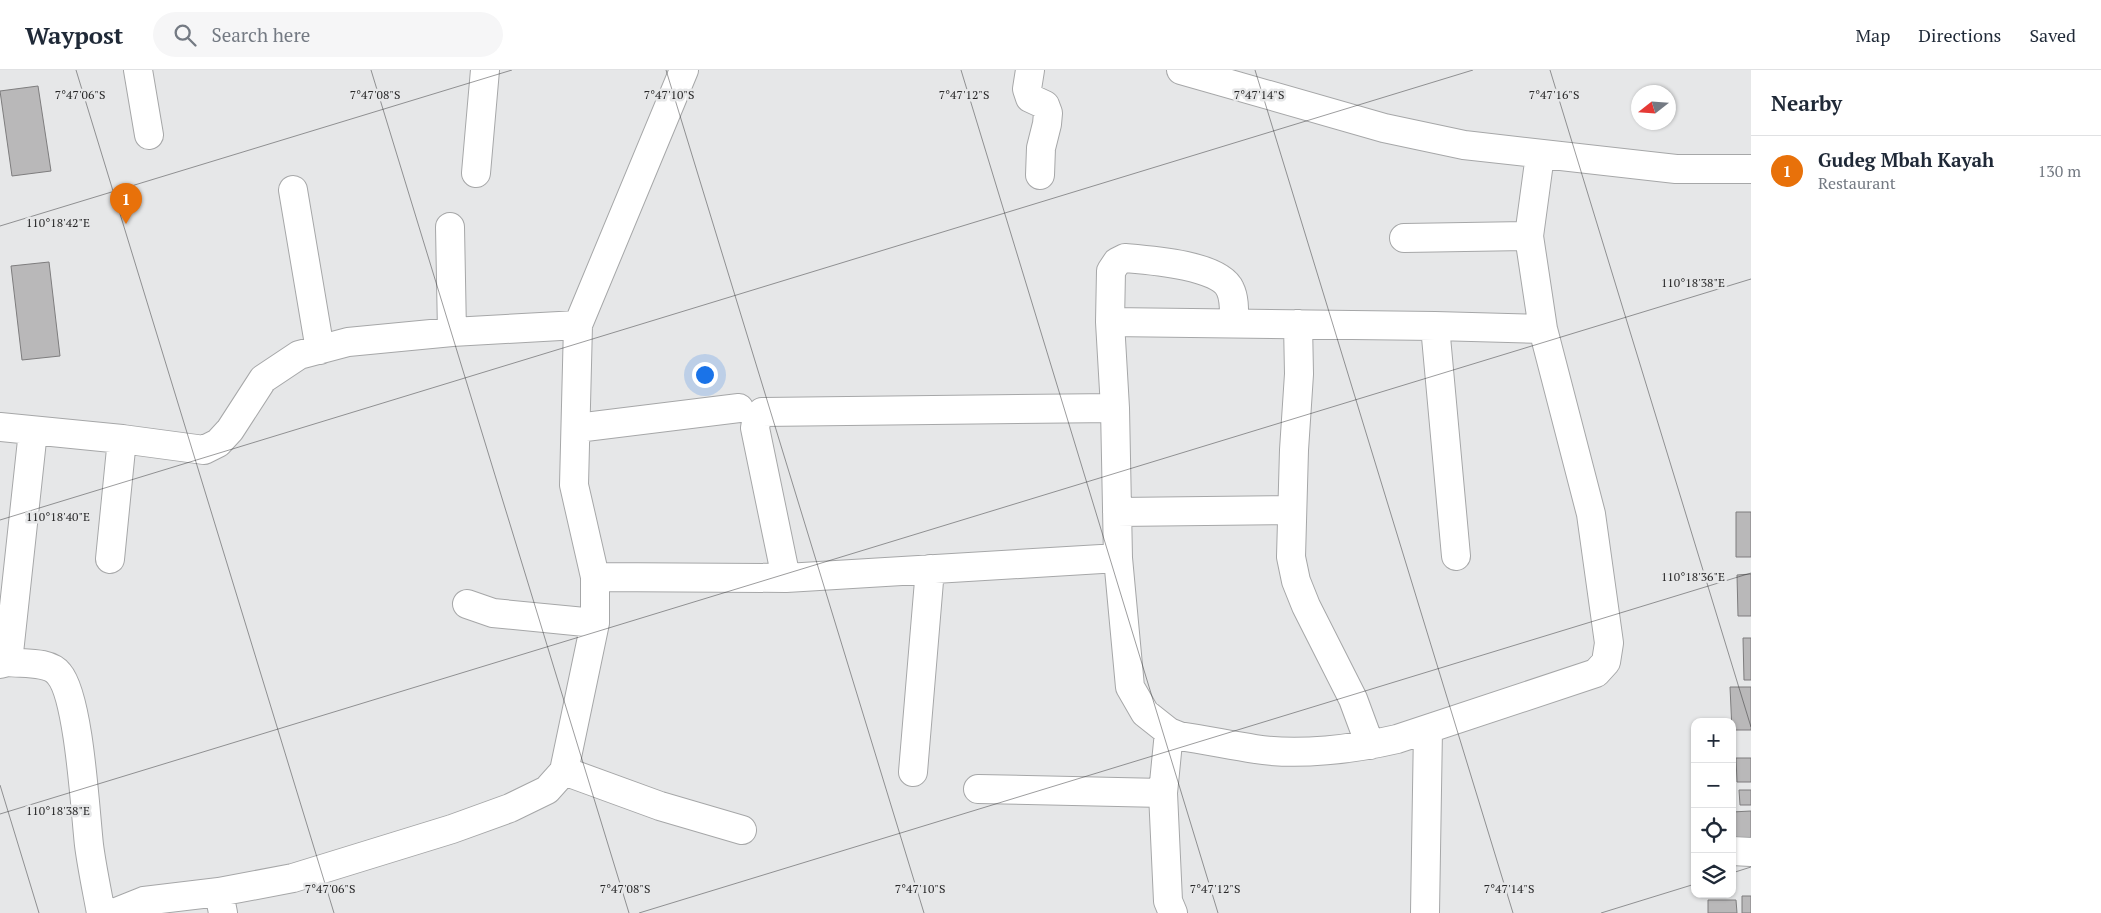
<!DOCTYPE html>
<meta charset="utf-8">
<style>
:root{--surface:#fff;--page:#f6f6f7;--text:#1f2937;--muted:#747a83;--line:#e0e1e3;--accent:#286932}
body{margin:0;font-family:"PT Serif",serif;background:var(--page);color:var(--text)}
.controls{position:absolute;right:15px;bottom:15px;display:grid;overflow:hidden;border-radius:10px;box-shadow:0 1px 4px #0004}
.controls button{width:45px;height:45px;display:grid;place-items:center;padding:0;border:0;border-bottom:1px solid var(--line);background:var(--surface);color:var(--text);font:25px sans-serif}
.compass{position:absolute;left:1631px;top:15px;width:45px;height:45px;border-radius:50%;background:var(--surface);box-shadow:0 1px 4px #0004;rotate:253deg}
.you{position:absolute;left:704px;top:304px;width:18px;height:18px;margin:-12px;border:4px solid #fff;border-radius:50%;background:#1a73e8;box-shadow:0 0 0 8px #1a73e833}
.badge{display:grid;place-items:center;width:32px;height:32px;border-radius:50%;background:var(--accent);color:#fff;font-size:16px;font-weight:700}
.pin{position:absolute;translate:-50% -41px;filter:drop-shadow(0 1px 2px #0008)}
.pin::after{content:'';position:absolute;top:26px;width:18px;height:15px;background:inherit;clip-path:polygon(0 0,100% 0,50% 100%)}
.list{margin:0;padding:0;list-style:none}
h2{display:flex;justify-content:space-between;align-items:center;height:65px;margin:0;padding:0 20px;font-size:21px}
h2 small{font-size:16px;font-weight:400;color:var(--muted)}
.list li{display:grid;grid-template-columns:32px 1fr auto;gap:15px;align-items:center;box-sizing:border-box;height:70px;padding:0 20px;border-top:1px solid var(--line)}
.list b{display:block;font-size:19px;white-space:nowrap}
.list p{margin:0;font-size:16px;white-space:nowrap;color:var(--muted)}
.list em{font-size:16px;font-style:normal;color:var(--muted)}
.icon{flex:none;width:28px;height:28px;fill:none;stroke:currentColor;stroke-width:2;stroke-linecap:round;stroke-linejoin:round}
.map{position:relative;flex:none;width:1751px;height:843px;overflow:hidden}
header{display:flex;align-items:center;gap:30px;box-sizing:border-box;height:70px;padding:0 25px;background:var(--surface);border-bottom:1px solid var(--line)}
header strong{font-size:24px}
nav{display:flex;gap:28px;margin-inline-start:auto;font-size:18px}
.search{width:350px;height:45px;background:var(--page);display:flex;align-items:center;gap:12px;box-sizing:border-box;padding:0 18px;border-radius:28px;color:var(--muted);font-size:19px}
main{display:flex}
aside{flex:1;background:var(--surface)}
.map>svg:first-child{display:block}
</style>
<header>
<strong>Waypost</strong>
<div class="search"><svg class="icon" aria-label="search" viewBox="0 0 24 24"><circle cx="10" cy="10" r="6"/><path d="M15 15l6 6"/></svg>Search here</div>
<nav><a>Map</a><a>Directions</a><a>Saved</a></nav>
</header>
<main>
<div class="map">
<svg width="1751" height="843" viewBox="0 0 1751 843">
<rect width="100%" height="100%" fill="#e6e7e8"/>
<path fill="#b9b8b9" stroke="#7e7d7e" d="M38,16L51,101L12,106L0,21Z
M49,192L60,286L22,290L11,196Z
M1736,442H1751V487H1736Z
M1751,504V546H1738L1737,505Z
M1743,568H1751V610H1744Z
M1730,617H1751V660H1732Z
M1736,688H1751V712H1737Z
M1739,720H1751V735H1740Z
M1751,741V776L1732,777V742Z
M1742,826H1751V843H1742Z
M1708,830H1736L1737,843H1708Z"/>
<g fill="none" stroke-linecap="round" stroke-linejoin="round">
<defs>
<path id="minor" d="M138,0L149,65
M1030,0L1027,19L1030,28L1045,35L1048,43L1047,54L1041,78L1040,105
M1181,0L1384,58L1464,75L1676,99H1751
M476,103L485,0
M293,120L320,280
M450,157L452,262
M1404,168L1529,166
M1110,252L1435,256L1543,259
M1234,253C1234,242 1235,229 1230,219C1220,195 1149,190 1125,188L1117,192L1111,201L1110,252L1115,338L1118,488L1130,617L1145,643L1169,662L1179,666C1205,670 1230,675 1255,679C1299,686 1354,679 1397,669L1596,603L1606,592L1609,573L1591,444L1543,259L1529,166L1540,85
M1298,254L1299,304L1294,380L1291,487L1296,511L1306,536L1353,629L1370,675
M1435,256L1456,486
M0,357L122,369L204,380L218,373L230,360L263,309L299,285L348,272L452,262L578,255
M577,358L739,338
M1117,442L1292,440
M110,489L122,369
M595,507L786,508L1118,488
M786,508L755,358L757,347L762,342L1115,338
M467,534L493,543L595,553
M8,592C23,594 49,591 59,604C79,627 85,739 89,775C92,798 97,821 101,843
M0,594L8,592L33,361
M1169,662L1163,723L1168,831L1173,843
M564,701L660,736L742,760
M913,702L930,499
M978,719L1163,723
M1732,781L1751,782
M114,843L144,831L219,822
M223,843L219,822L293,808L452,759L510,738L547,720L564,701L595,553V507L574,415L578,255L684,0
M1425,843L1428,659"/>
</defs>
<use href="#minor" stroke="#a6a7a8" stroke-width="30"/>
<use href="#minor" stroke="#fff" stroke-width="28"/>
</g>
<path fill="none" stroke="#262627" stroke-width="1" stroke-opacity="0.45" d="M76,0L334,843M371,0L629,843M666,0L924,843M961,0L1218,843M1255,0L1513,843M1550,0L1751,657M0,156L512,0M0,450L1473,0M0,715L39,843M0,744L1751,209M1732,803L1751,797M639,843L1751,503M1601,843L1695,814"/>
<g font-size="12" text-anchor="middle" fill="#262627" stroke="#e6e7e8" stroke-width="5" stroke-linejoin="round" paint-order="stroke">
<text x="80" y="29">7°47'06"S</text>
<text x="375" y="29">7°47'08"S</text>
<text x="669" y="29">7°47'10"S</text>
<text x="964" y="29">7°47'12"S</text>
<text x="1259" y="29">7°47'14"S</text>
<text x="1554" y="29">7°47'16"S</text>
<text x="58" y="157">110°18'42"E</text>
<text x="1693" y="217">110°18'38"E</text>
<text x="58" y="451">110°18'40"E</text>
<text x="1693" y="511">110°18'36"E</text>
<text x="58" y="745">110°18'38"E</text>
<text x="330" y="823">7°47'06"S</text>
<text x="625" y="823">7°47'08"S</text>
<text x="920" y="823">7°47'10"S</text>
<text x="1215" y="823">7°47'12"S</text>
<text x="1509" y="823">7°47'14"S</text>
</g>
</svg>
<div class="controls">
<button>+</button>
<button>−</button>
<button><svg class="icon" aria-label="locate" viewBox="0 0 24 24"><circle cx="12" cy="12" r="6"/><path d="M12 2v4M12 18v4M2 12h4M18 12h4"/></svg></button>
<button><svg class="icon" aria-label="layers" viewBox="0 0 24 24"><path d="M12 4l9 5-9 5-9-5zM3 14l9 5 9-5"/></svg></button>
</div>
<svg class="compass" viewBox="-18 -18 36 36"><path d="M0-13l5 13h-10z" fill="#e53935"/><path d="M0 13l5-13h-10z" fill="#747a83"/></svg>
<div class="you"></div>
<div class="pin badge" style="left:126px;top:154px;background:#e8710a">1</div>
</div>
<aside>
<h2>Nearby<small></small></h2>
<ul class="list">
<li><span class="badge" style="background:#e8710a">1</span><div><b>Gudeg Mbah Kayah</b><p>Restaurant</p></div><em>130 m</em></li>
</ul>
</aside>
</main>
